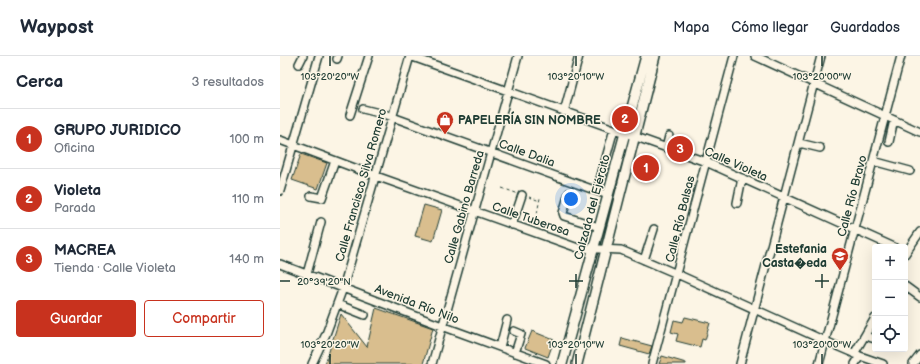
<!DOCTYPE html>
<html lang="es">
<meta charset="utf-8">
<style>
:root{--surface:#fff;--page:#f2f2f3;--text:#1f2937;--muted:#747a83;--line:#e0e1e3;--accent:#c8321e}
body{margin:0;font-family:"Balsamiq Sans",sans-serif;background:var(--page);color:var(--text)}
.controls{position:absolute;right:12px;bottom:12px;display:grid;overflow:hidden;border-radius:4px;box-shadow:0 4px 16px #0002}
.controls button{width:36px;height:36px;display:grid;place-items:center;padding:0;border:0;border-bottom:1px solid var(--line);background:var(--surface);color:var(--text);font:20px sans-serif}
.you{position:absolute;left:291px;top:143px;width:14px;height:14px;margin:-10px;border:3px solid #fff;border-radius:50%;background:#1a73e8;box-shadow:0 0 0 6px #1a73e833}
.badge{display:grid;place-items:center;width:26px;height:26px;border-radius:50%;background:var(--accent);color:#fff;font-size:13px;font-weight:700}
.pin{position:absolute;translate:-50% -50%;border:2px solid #fff;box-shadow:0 1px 4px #0006}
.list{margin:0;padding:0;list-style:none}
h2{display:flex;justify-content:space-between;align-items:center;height:52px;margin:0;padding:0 16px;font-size:17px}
h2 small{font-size:13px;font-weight:400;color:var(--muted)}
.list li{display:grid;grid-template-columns:26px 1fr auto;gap:12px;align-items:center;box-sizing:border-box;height:60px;padding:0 16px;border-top:1px solid var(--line)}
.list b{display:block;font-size:15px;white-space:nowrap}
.list p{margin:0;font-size:13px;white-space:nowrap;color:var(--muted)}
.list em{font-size:13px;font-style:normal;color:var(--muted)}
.actions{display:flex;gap:8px;padding:12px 16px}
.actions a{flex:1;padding:9px 0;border:1px solid var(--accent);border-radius:4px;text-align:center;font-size:14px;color:var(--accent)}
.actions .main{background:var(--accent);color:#fff}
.icon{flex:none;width:22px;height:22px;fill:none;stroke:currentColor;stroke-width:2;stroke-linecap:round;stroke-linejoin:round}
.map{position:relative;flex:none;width:640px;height:308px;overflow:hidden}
header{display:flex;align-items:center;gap:24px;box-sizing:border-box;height:56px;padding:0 20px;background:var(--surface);border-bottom:1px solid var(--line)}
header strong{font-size:19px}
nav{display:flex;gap:22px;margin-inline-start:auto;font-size:14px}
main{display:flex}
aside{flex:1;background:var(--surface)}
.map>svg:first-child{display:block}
</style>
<header>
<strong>Waypost</strong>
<nav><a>Mapa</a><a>Cómo llegar</a><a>Guardados</a></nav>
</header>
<main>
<aside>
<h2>Cerca<small>3 resultados</small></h2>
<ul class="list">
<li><span class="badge">1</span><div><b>GRUPO JURIDICO</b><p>Oficina</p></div><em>100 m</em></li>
<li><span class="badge">2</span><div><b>Violeta</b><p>Parada</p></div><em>110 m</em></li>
<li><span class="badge">3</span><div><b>MACREA</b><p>Tienda · Calle Violeta</p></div><em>140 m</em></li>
</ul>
<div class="actions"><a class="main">Guardar</a><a>Compartir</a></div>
</aside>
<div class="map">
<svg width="640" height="308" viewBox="0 0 640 308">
<rect width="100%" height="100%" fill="#fcf5e5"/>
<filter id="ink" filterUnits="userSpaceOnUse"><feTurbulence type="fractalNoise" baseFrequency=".025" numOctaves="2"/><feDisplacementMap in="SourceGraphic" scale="8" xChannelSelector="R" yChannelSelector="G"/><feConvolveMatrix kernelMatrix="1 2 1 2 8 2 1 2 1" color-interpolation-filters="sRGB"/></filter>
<g filter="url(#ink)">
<path fill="#d9be8e" stroke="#1f3d34" d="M21,98L47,107L38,133L12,124Z
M144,149L162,154L153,185L135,180Z
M96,252L153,272L143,308H45L61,258L87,291Z
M405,261L430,267L425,284L422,283L420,291L396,285L398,278L391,276L394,264L403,266Z
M252,275L274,284L268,301L245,292Z
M342,282L372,290L369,298L340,290Z
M382,300L406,307V308H379Z"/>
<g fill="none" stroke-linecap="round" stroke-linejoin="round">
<defs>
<path id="minor" d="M130,0L426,106L614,191
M475,0L640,76
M57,3L58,0
M19,8L23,0
M83,53L107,59L328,139
M284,56L299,0
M70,59L89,0
M0,84L96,120L298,192L341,194L397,218L545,285L580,300L603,308
M609,86L614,64
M519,87L540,92
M386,92L389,80
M593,105L630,115
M317,134L334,73
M0,135L39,0
M289,137L283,157L284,160L319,171
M31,140L42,142L55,105
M457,147L462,122
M232,169L242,139
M625,198L640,176
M364,204L374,173
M0,208L162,270L266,308
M27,218L41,166
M625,230L640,241
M57,248L85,259
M234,275L241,278L235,297
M585,280L595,283
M220,291L227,264
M574,298L595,262
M32,308L46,278L63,232L130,0
M152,308L238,0
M372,308L454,0
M460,308L541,0
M539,308L621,0
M575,308L580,300
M633,308L640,299"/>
<path id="major" d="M282,308L366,0
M297,308L375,0"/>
</defs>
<use href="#minor" stroke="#1f3d34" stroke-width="10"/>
<use href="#major" stroke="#1f3d34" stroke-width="12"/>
<path stroke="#1f3d34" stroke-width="1" stroke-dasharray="3 3" stroke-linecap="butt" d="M222,132L236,137
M249,141L260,145
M256,163L260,142"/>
<use href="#minor" stroke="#fcf5e5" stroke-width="7"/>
<use href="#major" stroke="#fcf5e5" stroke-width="9"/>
</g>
</g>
<path fill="none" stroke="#1f3d34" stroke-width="1.5" d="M50,0V10M296,0V10M542,0V10M296,218V232M542,218V232M0,225H10M289,225H303M535,225H549M50,298V308M296,298V308M542,298V308"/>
<defs>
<symbol id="shop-pin" viewBox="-11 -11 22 30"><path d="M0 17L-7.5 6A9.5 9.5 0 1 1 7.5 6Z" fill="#c8321e" stroke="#fcf5e5"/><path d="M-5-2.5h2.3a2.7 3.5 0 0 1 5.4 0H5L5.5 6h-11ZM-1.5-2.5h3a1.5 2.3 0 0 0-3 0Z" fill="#fff"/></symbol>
<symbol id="school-pin" viewBox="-11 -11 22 30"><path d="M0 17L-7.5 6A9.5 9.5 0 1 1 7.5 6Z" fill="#c8321e" stroke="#fcf5e5"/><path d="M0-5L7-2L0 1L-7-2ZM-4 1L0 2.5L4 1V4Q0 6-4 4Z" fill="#fff"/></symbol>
</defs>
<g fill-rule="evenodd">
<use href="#shop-pin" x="155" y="54" width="20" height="27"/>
<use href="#school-pin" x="550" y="190" width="20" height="27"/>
</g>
<g text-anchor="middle" stroke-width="3" stroke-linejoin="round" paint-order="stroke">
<g font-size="12" font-weight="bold" fill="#1f3d34" stroke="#fcf5e5" text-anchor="start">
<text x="178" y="68">PAPELERÍA SIN NOMBRE</text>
<text x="547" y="197" text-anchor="end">Estefania<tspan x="547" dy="14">Casta�eda</tspan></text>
</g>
<g font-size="12" fill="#1f3d34" stroke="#fcf5e5">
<text transform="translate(247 97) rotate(20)" y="4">Calle Dalia</text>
<text transform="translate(456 108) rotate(24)" y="4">Calle Violeta</text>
<text transform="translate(81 129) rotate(-74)" y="4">Calle Francisco Silva Romero</text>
<text transform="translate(572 140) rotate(-75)" y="4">Calle Río Bravo</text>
<text transform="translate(184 151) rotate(-74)" y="4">Calle Gabino Barreda</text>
<text transform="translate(312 151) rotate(-75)" y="4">Calzada del Ejército</text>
<text transform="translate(251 163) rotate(19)" y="4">Calle Tuberosa</text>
<text transform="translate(400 163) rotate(-76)" y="4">Calle Río Balsas</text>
<text transform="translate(137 248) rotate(21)" y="4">Avenida Río Nilo</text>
</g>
</g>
<g font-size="10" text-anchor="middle" fill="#1f3d34" stroke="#fcf5e5" stroke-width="3" stroke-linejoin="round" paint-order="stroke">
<text x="50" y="24">103°20'20"W</text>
<text x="296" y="24">103°20'10"W</text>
<text x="542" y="24">103°20'00"W</text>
<text x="44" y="229">20°39'20"N</text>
<text x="50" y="292">103°20'20"W</text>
<text x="296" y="292">103°20'10"W</text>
<text x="542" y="292">103°20'00"W</text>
</g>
</svg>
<div class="controls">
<button>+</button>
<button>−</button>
<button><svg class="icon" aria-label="locate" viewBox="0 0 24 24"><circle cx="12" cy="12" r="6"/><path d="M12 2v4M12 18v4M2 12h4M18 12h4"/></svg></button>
</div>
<div class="you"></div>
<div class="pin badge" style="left:366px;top:112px">1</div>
<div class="pin badge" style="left:345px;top:63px">2</div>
<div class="pin badge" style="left:400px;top:93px">3</div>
</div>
</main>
